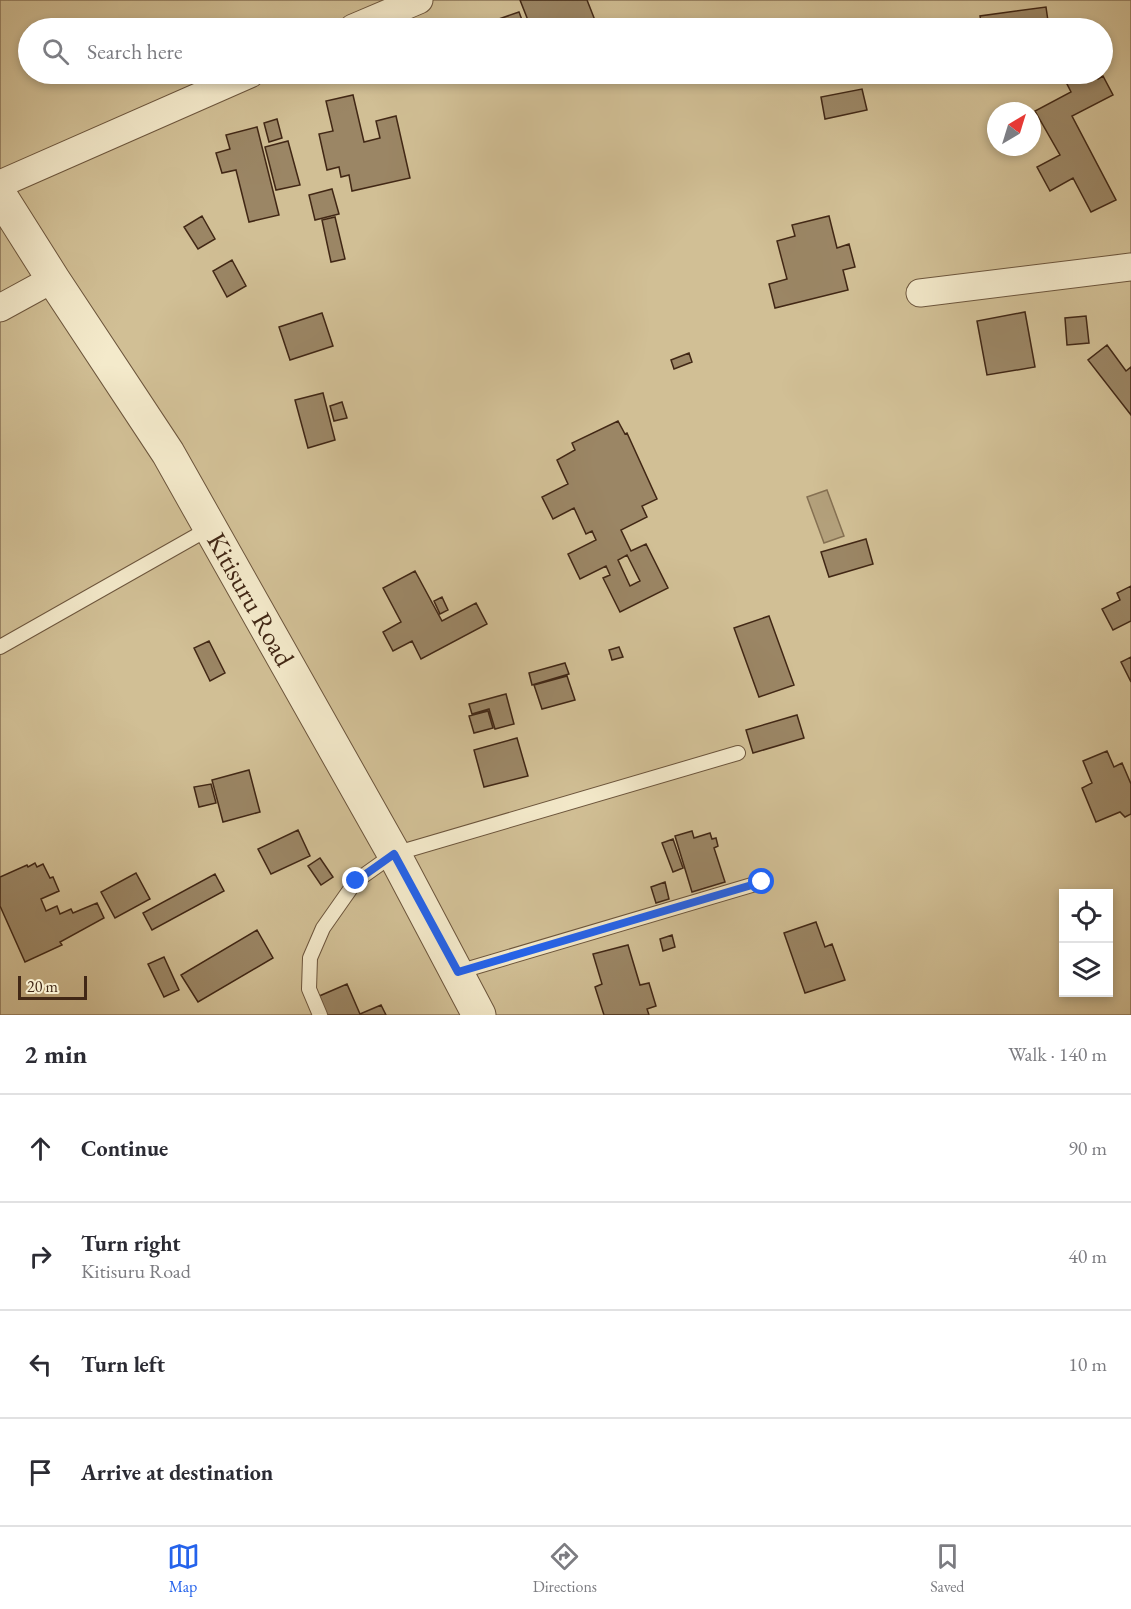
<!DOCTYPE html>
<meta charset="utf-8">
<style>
:root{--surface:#fff;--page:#f7f7f7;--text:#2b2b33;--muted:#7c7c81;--line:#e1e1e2;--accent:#2563eb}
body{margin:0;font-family:"EB Garamond",serif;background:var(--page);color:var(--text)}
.controls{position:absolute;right:18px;bottom:18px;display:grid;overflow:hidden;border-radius:0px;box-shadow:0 3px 9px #0003}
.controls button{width:54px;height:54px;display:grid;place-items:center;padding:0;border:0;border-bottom:2px solid var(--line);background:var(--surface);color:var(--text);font:30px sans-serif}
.compass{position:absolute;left:987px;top:102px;width:54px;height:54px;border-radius:50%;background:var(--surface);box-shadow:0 3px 9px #0003;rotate:38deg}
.scale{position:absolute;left:18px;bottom:15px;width:69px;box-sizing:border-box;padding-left:6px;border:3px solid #412715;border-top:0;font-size:16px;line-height:21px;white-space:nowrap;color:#412715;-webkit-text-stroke:4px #f4eacb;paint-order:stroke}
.stop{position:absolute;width:18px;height:18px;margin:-14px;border:4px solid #2563eb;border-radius:50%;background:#fff}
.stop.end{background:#2563eb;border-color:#fff;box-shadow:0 2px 6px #0008}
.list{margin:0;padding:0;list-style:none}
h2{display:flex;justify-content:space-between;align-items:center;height:78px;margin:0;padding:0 24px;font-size:26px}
h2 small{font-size:20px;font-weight:400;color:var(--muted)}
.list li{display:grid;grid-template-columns:39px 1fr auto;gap:18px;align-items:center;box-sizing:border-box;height:108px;padding:0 24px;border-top:2px solid var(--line)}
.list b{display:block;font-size:22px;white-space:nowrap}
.list p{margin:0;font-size:20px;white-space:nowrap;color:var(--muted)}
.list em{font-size:20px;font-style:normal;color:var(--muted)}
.icon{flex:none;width:33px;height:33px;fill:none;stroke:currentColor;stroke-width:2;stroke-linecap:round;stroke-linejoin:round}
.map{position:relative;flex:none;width:1131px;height:1015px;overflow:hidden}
.search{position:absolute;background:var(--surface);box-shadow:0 3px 9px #0003;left:18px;right:18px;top:18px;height:66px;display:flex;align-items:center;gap:15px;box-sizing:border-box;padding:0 21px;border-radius:33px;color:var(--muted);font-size:22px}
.sheet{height:510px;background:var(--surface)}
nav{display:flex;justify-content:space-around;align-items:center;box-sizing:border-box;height:84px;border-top:2px solid var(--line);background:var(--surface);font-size:16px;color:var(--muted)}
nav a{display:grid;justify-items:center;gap:3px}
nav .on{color:var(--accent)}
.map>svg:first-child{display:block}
</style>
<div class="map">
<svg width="1131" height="1015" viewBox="0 0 1131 1015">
<rect width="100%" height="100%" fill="#eedeaf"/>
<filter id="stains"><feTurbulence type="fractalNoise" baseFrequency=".00333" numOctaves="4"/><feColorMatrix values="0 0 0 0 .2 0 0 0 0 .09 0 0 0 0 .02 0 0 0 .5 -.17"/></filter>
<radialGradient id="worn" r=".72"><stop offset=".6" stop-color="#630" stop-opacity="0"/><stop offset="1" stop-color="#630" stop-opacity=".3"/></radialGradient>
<path fill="#d1bf95" stroke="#897355" stroke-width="1.5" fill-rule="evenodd" d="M0,0H1131V1015H0ZM28,28H1102V74H28ZM996,111H1032V147H996ZM1064,894H1108V993H1064Z"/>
<path fill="#b3a07b" stroke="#857052" stroke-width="1.5" d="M827,490L844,536L824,543L807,497Z"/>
<path fill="#9b8665" stroke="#412715" stroke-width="1.5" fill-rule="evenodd" d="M520,0H587L598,28H531Z
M1046,7L1049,28H982L980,16Z
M519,12L525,28H499L496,20Z
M1082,74H1095L1098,79L1103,76L1113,95L1072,116L1116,200L1091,212L1073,178L1050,191L1037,167L1060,155L1035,111L1071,92L1066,82Z
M862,89L867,110L825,119L821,97Z
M353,95L364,142L380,138L376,121L396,116L410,178L352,191L349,175L341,177L339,167L327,170L319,134L333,131L326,101Z
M277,119L282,138L269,142L264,123Z
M257,127L279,215L249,222L236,170L222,173L216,153L230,149L226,135Z
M288,141L300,185L276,190L265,147Z
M332,189L339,214L315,220L309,195Z
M202,216L215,239L198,249L184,227Z
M829,216L837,248L849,244L855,267L843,270L848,290L775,308L769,284L787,279L777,241L795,236L792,225Z
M335,217L345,259L331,262L322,220Z
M232,260L246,286L227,297L213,271Z
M1025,312L1035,367L987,375L977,321Z
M322,313L333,346L290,360L279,327Z
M1086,316L1089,343L1067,345L1065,318Z
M1107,345L1126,371L1131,367V415L1088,360Z
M689,353L692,362L674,369L671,360Z
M323,393L335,440L308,448L295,400Z
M342,402L347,418L334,421L330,406Z
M618,421L625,434L627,433L657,499L642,506L647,517L621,530L631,551L646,544L668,588L620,612L603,578L610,575L606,566L580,579L568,554L596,540L592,531L586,534L574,508L553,519L542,497L568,484L557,460L575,450L572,443ZM627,555L640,581L630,586L618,560Z
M866,539L873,564L829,577L821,552Z
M415,571L442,621L476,603L487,624L421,659L412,641L393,651L383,632L401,622L383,588Z
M1131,586V621L1113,630L1102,609L1120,600L1117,593Z
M442,597L448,610L440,614L434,601Z
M769,616L794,685L759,697L734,628Z
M209,641L225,673L210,681L194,648Z
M619,647L623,657L612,660L609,650Z
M1131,657V682L1121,662Z
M565,663L569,674L532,685L529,673Z
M567,676L575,700L542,709L534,685Z
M506,694L514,724L495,729L489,709L472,714L469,704Z
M488,711L493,728L474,733L469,716Z
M797,715L804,738L753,753L746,730Z
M517,738L528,776L484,787L474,750Z
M1107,751L1114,767L1122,763L1131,784V814L1125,817L1120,812L1096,822L1082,788L1092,783L1083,761Z
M249,770L260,812L223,822L212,780Z
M211,784L216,803L199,807L194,787Z
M298,830L310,856L271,874L258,849Z
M692,831L694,838L710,833L712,839L716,838L718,846L714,848L725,882L692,892L675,836Z
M673,839L683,868L673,872L662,843Z
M320,858L333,877L321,885L308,866Z
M35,863L37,867L43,864L50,878L53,877L59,891L41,899L46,911L57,906L60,914L71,909L73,913L97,903L104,918L60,942L62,945L25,962L0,906V877L27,865L28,867Z
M136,873L150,899L115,918L101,892Z
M215,874L224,891L152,930L143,913Z
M665,882L669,899L656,903L651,887Z
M816,922L825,947L832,944L845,980L805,993L784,933Z
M257,930L273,958L198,1002L181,975Z
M672,935L675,947L663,951L660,939Z
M628,945L640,985L649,983L656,1006L647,1009L649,1015H604L595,987L602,984L593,954Z
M164,957L179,990L164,997L148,964Z
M347,984L360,1014L381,1005L386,1015H325L317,997Z"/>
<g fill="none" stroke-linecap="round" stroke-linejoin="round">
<defs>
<path id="service" d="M0,647L210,528
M458,972L762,882
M320,1015L309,989L310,958L323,928L356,881L394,854L738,753"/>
<path id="minor" d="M353,28L419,0
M0,184L250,74
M920,293L1131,267
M0,308L53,279"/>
<g id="tertiary">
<path id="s1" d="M0,195L53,279L168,453L394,854L479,1015"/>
</g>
</defs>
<use href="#service" stroke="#6c553c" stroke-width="16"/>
<use href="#minor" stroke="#6c553c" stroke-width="29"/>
<use href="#tertiary" stroke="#6c553c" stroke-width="35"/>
<use href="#service" stroke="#f4eacb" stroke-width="14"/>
<use href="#minor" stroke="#f4eacb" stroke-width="27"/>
<use href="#tertiary" stroke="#f4eacb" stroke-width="33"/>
</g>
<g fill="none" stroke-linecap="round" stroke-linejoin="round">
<path stroke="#2563eb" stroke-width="8" d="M356,881L394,854L458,972L762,882"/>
</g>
<g text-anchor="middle" stroke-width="4.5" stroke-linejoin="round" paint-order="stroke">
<g font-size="27" fill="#412715" stroke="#f4eacb">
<text dy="9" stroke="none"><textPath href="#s1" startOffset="476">Kitisuru Road</textPath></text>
</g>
</g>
<rect width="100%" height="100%" filter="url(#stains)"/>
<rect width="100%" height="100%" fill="url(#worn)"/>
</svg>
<div class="controls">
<button><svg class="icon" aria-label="locate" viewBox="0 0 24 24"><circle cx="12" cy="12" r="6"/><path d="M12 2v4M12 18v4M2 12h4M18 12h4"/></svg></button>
<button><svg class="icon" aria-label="layers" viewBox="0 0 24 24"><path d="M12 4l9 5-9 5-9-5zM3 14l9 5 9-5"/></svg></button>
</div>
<svg class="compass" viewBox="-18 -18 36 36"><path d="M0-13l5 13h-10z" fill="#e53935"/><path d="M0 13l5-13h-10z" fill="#7c7c81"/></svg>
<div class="scale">20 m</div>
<div class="stop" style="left:762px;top:882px"></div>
<div class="stop end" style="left:356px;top:881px"></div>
<div class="search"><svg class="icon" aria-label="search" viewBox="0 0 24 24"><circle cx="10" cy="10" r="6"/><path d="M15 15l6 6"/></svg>Search here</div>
</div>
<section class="sheet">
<h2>2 min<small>Walk · 140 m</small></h2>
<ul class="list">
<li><svg class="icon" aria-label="ahead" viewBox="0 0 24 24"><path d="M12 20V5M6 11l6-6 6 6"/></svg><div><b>Continue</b></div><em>90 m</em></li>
<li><svg class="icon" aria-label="right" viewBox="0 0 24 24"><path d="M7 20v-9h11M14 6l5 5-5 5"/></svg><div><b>Turn right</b><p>Kitisuru Road</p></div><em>40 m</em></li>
<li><svg class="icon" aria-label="left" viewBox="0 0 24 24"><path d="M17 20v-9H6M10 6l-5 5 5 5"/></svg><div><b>Turn left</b></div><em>10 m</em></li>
<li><svg class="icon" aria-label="arrive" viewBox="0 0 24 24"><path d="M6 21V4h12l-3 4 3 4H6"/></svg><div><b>Arrive at destination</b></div></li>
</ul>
</section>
<nav>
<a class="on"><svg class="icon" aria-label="map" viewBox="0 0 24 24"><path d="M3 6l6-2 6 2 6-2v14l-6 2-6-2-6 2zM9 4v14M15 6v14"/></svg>Map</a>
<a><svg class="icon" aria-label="directions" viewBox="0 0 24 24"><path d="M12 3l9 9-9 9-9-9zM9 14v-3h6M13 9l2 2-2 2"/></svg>Directions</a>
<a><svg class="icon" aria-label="saved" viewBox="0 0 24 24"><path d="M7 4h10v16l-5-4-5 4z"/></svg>Saved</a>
</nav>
